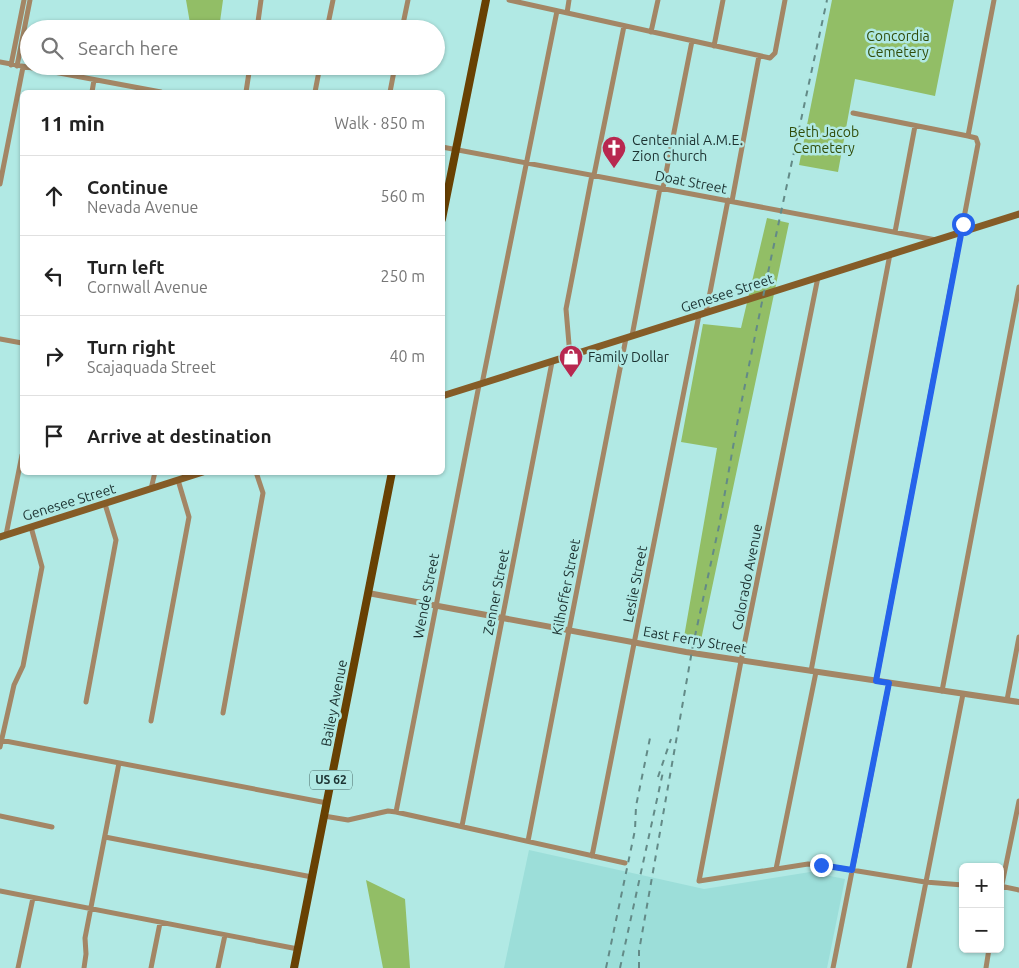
<!DOCTYPE html>
<meta charset="utf-8">
<style>
:root{--surface:#fff;--page:#f2f2f2;--text:#222;--muted:#767676;--line:#e0e0e0}
body{margin:0;font-family:Ubuntu,sans-serif;background:var(--page);color:var(--text)}
.controls{position:absolute;right:15px;bottom:15px;display:grid;overflow:hidden;border-radius:8px;box-shadow:0 1px 4px #0004}
.controls button{width:45px;height:45px;display:grid;place-items:center;padding:0;border:0;border-bottom:1px solid var(--line);background:var(--surface);color:var(--text);font:25px sans-serif}
.stop{position:absolute;width:15px;height:15px;margin:-11px;border:4px solid #2563eb;border-radius:50%;background:#fff}
.stop.end{background:#2563eb;border-color:#fff;box-shadow:0 1px 5px #0008}
.list{margin:0;padding:0;list-style:none}
h2{display:flex;justify-content:space-between;align-items:center;height:65px;margin:0;padding:0 20px;font-size:21px}
h2 small{font-size:16px;font-weight:400;color:var(--muted)}
.list li{display:grid;grid-template-columns:32px 1fr auto;gap:15px;align-items:center;box-sizing:border-box;height:80px;padding:0 20px;border-top:1px solid var(--line)}
.list b{display:block;font-size:19px;white-space:nowrap}
.list p{margin:0;font-size:16px;white-space:nowrap;color:var(--muted)}
.list em{font-size:16px;font-style:normal;color:var(--muted)}
.icon{flex:none;width:28px;height:28px;fill:none;stroke:currentColor;stroke-width:2;stroke-linecap:round;stroke-linejoin:round}
.map{position:relative;flex:none;width:1019px;height:968px;overflow:hidden}
.search{position:absolute;background:var(--surface);box-shadow:0 1px 4px #0004;left:20px;top:20px;width:425px;height:55px;display:flex;align-items:center;gap:12px;box-sizing:border-box;padding:0 18px;border-radius:28px;color:var(--muted);font-size:19px}
.panel{position:absolute;background:var(--surface);box-shadow:0 1px 4px #0004;left:20px;top:90px;width:425px;height:385px;border-radius:8px}
.map>svg:first-child{display:block}
</style>
<div class="map">
<svg width="1019" height="968" viewBox="0 0 1019 968">
<rect width="100%" height="100%" fill="#b1e9e4"/>
<path fill="#9cded9" d="M529,850L704,889L810,872L845,879L827,968H504Z"/>
<path fill="#92be66" d="M186,0H223L219,29H191Z
M832,0H954L935,96L855,79L838,172L799,165Z
M767,218L789,223L701,640L684,637L717,448L681,442L703,324L741,328Z
M366,880L405,899L410,968H383Z"/>
<g fill="none" stroke-linecap="round" stroke-linejoin="round">
<path stroke="#a38665" stroke-width="5" d="M509,0L770,58L775,53L785,0
M567,13L569,0
M257,29L261,0
M327,29L333,0
M402,29L408,0
M651,32L658,0
M714,46L723,0
M0,62L161,92
M11,65L24,0
M17,66L30,0
M92,92L94,80
M246,92L250,66
M315,92L320,66
M390,92L395,66
M853,113L968,136
M442,147L936,240
M594,175L624,26
M0,184L23,67
M663,188L692,41
M732,201L759,56
M895,232L915,126
M818,277L741,661L699,881L808,864L821,865L925,882L963,885
M706,313L728,200
M632,336L660,188
M0,339L22,343
M570,356L566,309L592,175
M482,384L557,11
M151,489L155,472
M6,535L22,455
M811,671L890,254
M876,681L978,144L976,138L968,136L994,0
M942,691L1019,287
M1007,700L1019,637
M86,702L116,540L105,504
M223,713L263,493L256,472
M151,721L189,517L178,480
M0,740L327,803
M0,747L14,685L23,666L42,567L31,527
M396,812L479,385
M0,816L52,827
M324,816L348,820L388,811L396,812L625,863
M462,826L552,362
M105,837L312,877
M528,841L626,338
M592,856L699,315
M776,869L816,672
M1000,886L1019,890
M0,891L298,949
M1000,894L1019,801
M18,968L33,898
M84,968L86,954L85,938L119,763
M151,968L160,923
M218,968L225,935
M833,968L889,683
M909,968L963,694
M986,968L989,949"/>
<path stroke="#a38665" stroke-width="6" d="M368,593L686,652L1019,702"/>
<path stroke="#855c27" stroke-width="7" d="M442,396L1019,214
M0,537L203,472"/>
<path stroke="#684103" stroke-width="8" d="M442,219L486,0
M294,968L392,472"/>
<path stroke="#638a87" stroke-width="2" stroke-dasharray="6 6" stroke-linecap="butt" d="M658,777L671,739
M606,968L635,830L636,806L650,738
M620,968L663,772
M639,968V951L693,645L719,526L738,419L770,263L827,0"/>
</g>
<g fill="none" stroke-linecap="round" stroke-linejoin="round">
<path stroke="#2563eb" stroke-width="6" d="M821,865L852,870L889,683L876,681L963,224"/>
</g>
<defs>
<symbol id="church-pin" viewBox="-11 -11 22 30"><path d="M0 17L-7.5 6A9.5 9.5 0 1 1 7.5 6Z" fill="#b82850" stroke="#b1e9e4"/><path d="M-1.2-6h2.4v3.5h3.3v2.4h-3.3V6h-2.4V-.1h-3.3v-2.4h3.3Z" fill="#fff"/></symbol>
<symbol id="shop-pin" viewBox="-11 -11 22 30"><path d="M0 17L-7.5 6A9.5 9.5 0 1 1 7.5 6Z" fill="#b82850" stroke="#b1e9e4"/><path d="M-5-2.5h2.3a2.7 3.5 0 0 1 5.4 0H5L5.5 6h-11ZM-1.5-2.5h3a1.5 2.3 0 0 0-3 0Z" fill="#fff"/></symbol>
</defs>
<g fill-rule="evenodd">
<use href="#church-pin" x="600" y="134" width="28" height="38"/>
<use href="#shop-pin" x="557" y="343" width="28" height="38"/>
</g>
<g text-anchor="middle" stroke-width="5" stroke-linejoin="round" paint-order="stroke">
<rect fill="#b1e9e4" stroke="#496967" stroke-width="1" x="310" y="770.5" width="42" height="19" rx="4"/>
<g font-size="12" font-weight="bold" fill="#1c3231">
<text x="331" y="784">US 62</text>
</g>
<g font-size="14" fill="#304c0a" stroke="#b1e9e4">
<text x="898" y="41">Concordia<tspan x="898" dy="16">Cemetery</tspan></text>
<text x="824" y="137">Beth Jacob<tspan x="824" dy="16">Cemetery</tspan></text>
</g>
<g font-size="14" fill="#1c3231" stroke="#b1e9e4" text-anchor="start">
<text x="632" y="145">Centennial A.M.E.<tspan x="632" dy="16">Zion Church</tspan></text>
<text x="588" y="362">Family Dollar</text>
</g>
<g font-size="14" fill="#1c3231" stroke="#b1e9e4">
<text transform="translate(691 182) rotate(11)" y="5">Doat Street</text>
<text transform="translate(727 293) rotate(-18)" y="5">Genesee Street</text>
<text transform="translate(69 502) rotate(-17)" y="5">Genesee Street</text>
<text transform="translate(747 577) rotate(-79)" y="5">Colorado Avenue</text>
<text transform="translate(635 584) rotate(-79)" y="5">Leslie Street</text>
<text transform="translate(566 587) rotate(-79)" y="5">Kilhoffer Street</text>
<text transform="translate(496 592) rotate(-79)" y="5">Zenner Street</text>
<text transform="translate(426 596) rotate(-79)" y="5">Wende Street</text>
<text transform="translate(695 640) rotate(10)" y="5">East Ferry Street</text>
<text transform="translate(334 703) rotate(-79)" y="5">Bailey Avenue</text>
</g>
</g>
</svg>
<div class="controls">
<button>+</button>
<button>−</button>
</div>
<div class="stop" style="left:963px;top:224px"></div>
<div class="stop end" style="left:821px;top:865px"></div>
<div class="search"><svg class="icon" aria-label="search" viewBox="0 0 24 24"><circle cx="10" cy="10" r="6"/><path d="M15 15l6 6"/></svg>Search here</div>
<section class="panel">
<h2>11 min<small>Walk · 850 m</small></h2>
<ul class="list">
<li><svg class="icon" aria-label="ahead" viewBox="0 0 24 24"><path d="M12 20V5M6 11l6-6 6 6"/></svg><div><b>Continue</b><p>Nevada Avenue</p></div><em>560 m</em></li>
<li><svg class="icon" aria-label="left" viewBox="0 0 24 24"><path d="M17 20v-9H6M10 6l-5 5 5 5"/></svg><div><b>Turn left</b><p>Cornwall Avenue</p></div><em>250 m</em></li>
<li><svg class="icon" aria-label="right" viewBox="0 0 24 24"><path d="M7 20v-9h11M14 6l5 5-5 5"/></svg><div><b>Turn right</b><p>Scajaquada Street</p></div><em>40 m</em></li>
<li><svg class="icon" aria-label="arrive" viewBox="0 0 24 24"><path d="M6 21V4h12l-3 4 3 4H6"/></svg><div><b>Arrive at destination</b></div></li>
</ul>
</section>
</div>
